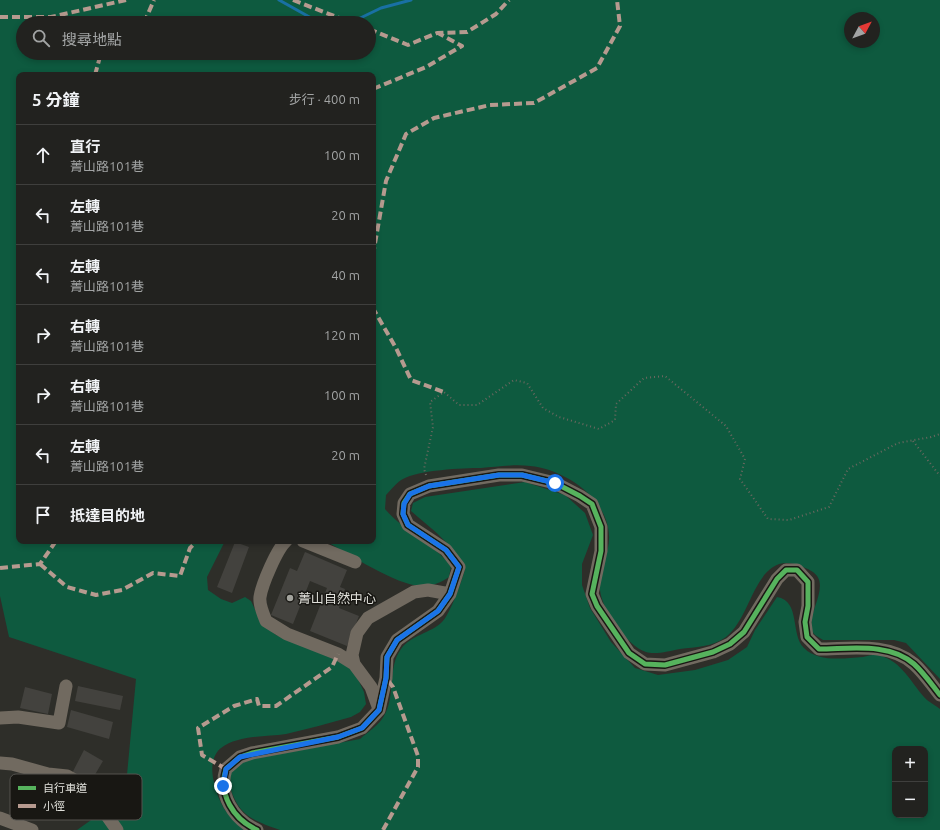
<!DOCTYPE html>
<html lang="zh-TW">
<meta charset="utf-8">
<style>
:root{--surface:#22221f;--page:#2a2a28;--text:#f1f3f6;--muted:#a2a4a4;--line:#3f3f3d}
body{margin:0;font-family:Ubuntu,"Noto Sans TC",sans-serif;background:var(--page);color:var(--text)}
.controls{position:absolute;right:12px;bottom:12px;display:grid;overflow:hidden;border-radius:8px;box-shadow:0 2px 6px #0003}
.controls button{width:36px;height:36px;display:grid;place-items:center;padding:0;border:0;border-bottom:1px solid var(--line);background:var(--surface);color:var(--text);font:20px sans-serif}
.compass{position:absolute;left:844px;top:12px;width:36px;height:36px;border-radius:50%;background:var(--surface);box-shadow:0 2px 6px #0003;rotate:49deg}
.stop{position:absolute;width:12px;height:12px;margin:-9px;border:3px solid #1a73e8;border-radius:50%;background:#fff}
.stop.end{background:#1a73e8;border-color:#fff;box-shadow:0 1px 4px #0008}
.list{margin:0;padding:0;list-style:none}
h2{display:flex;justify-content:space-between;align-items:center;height:52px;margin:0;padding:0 16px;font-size:17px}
h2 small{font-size:13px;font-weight:400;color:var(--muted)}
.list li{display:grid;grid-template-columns:26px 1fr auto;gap:12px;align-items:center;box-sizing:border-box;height:60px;padding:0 16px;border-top:1px solid var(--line)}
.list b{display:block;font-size:15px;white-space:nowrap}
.list p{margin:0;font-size:13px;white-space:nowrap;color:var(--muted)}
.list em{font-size:13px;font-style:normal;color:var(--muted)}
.icon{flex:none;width:22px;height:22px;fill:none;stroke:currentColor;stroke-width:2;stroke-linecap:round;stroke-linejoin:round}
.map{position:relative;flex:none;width:940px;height:830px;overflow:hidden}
.search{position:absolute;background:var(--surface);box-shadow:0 2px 6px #0003;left:16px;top:16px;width:360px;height:44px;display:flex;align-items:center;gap:10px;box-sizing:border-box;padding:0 14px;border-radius:22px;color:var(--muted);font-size:15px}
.panel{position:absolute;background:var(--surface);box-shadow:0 2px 6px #0003;left:16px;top:72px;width:360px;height:472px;border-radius:8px}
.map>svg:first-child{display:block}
</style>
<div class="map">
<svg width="940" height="830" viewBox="0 0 940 830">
<rect width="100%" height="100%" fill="#2e2e29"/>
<path fill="#0e5a3f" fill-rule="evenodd" d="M0,0H940V679L906,643L894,640H823C820,638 816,636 814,634C802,618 833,586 813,572C807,568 800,566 794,564C755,555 752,617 726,637C713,647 695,647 680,649C670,651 655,655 646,652C627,646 602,610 600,590C598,575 610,552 609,536C608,498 564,469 530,466C514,464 497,467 481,468C463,468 418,470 403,479C397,482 391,490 386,495L385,509C405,532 434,544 451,566L449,577C440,583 431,587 420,586C397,585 348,554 326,541H373V75H19V541H225L207,577L208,590L221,599L232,603L245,597L251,601L261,622L276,635L333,655L355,673L364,692L366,704L360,712L351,717C329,723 308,729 286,734C265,737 238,735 221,748C211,756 211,771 214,782C220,806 226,814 244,830H77L125,796L136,679L9,637L0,596ZM850,18H874V42H850ZM23,23H369V53H23Z
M525,482L565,495L585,513L593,535L582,564V585L590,608L611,642L635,668L658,675L695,670L728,660L747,647L755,630L777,597C801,601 790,634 804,648C819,663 845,658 863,657C868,656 874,654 878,655C903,661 911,684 927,700C931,703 936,706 940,709V830H280C246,818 238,814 227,779L233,768L247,760L360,739C368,732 379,725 384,716C396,696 387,668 401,649C411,635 431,633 442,622C450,614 462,581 465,569C452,543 433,530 411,511L413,503L425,497ZM895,749H925V815H895Z"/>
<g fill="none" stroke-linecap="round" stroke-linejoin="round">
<path stroke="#1970a3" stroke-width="3" d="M279,0L313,19L342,23
M350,23L381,8L411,0"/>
</g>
<path fill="#43423e" d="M235,542L249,547L232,593L217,587Z
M305,552L347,570L340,587L345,589L339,608L359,616L347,646L310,631L327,588L310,581L293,624L271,615L290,568L297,571Z
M78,686L123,696L120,710L75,701Z
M25,687L52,694L48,714L20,708Z
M71,710L113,722L109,739L67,727Z
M84,750L103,761L93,778L88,776L81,789L68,781Z"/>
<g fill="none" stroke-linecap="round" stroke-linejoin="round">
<path stroke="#6c6860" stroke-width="2" stroke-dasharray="1 3" stroke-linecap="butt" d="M913,441L940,476
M426,475L424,469L433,427L430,402L444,392L459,405H477L514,380L527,383L543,408L559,417L599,429L615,420L616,404L644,378L665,376L726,426L745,459L740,479L768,519L789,520L829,507L848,469L898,443L931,437L940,434"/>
<path stroke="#716a60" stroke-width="13" d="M286,541C277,549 262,584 260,597C259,604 263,614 266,621L287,634L338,654L354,664L371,687L379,709
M303,541L355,562
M354,664L352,655L357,633L368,618L414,592L428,590L450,594
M0,718L18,717L59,723L66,686
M0,763L12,764L48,774L67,776L87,787L117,830
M0,818L32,830
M257,830C233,819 218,794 226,769L240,757L252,753L338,737L362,728L379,710L386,678L387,657L397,640L438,611L450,594L459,567L446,550L408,525L403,514L404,503L410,494L429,486L499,475H522L555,483L580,496L592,504L601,527V551L592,594L597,606L629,653L645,664L665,665L713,652L730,644L744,632L777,579L786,570H797L808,582V606L805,622L807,637L819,649C850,649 889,642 914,664C924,673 932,685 940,695"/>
<path stroke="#b69a8f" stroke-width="4" stroke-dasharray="8 4" stroke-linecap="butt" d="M293,0L352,23
M0,17H51L126,0
M144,23L154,0
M369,29L408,45L437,33L467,32L496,14L509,0
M95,75L101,53
M373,89L426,67L462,46L438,33
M373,255L386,181L406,134L434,118L490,105L534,103L597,68L620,26L617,0
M373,295L374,310L396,348L411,380L444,392
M40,564L67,587L96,595L122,590L153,573L180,576L190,548L197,541
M0,568L40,564L56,541
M226,769L202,755L198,728L234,706L257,699L259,706H276L332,667L338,654
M383,830L418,767V756L393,687L386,678"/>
<defs>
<path id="cycleway" d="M257,830C233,819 218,794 226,769L240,757L252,753L338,737L362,728L379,710L386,678L387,657L397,640L438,611L450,594L459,567L446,550L408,525L403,514L404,503L410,494L429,486L499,475H522L555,483L580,496L592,504L601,527V551L592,594L597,606L629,653L645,664L665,665L713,652L730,644L744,632L777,579L786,570H797L808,582V606L805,622L807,637L819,649C850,649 889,642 914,664C924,673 932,685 940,695"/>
</defs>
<use href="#cycleway" stroke="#181713" stroke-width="8"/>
<use href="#cycleway" stroke="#56b35d" stroke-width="5"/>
</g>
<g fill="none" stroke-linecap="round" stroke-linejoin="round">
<path stroke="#1a73e8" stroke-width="5" d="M223,786L226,769L240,757L338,737L362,728L379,710L386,678L387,657L397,640L438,611L450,594L459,567L446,550L408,525L403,514L404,504L410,494L429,486L499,475H522L555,483"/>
</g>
<circle fill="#a2a29c" stroke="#181713" stroke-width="1.5" cx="290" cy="598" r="4"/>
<g text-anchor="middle" stroke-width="3" stroke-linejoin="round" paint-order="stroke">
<g font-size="13" fill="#e0e0da" stroke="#181713" text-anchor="start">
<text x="298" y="603">菁山自然中心</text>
</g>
</g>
<rect x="10" y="774" width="132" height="46" rx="6" fill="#181713" stroke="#54534f" stroke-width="1"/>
<rect x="18" y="786" width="18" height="4" fill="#56b35d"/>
<rect x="18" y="804" width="18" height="4" fill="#b69a8f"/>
<g font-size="11" fill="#e0e0da">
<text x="43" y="792">自行車道</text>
<text x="43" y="810">小徑</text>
</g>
</svg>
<div class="controls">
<button>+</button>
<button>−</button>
</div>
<svg class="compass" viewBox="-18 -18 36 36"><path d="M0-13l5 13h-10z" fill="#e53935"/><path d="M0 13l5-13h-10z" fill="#a2a4a4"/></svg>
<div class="stop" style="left:555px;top:483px"></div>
<div class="stop end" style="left:223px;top:786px"></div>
<div class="search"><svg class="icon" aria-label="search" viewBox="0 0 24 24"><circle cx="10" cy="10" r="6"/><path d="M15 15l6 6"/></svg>搜尋地點</div>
<section class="panel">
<h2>5 分鐘<small>步行 · 400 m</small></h2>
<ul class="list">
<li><svg class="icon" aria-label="ahead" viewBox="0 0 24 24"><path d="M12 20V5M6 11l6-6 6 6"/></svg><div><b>直行</b><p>菁山路101巷</p></div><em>100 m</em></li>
<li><svg class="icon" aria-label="left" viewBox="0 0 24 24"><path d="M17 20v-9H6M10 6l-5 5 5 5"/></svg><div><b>左轉</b><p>菁山路101巷</p></div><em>20 m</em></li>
<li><svg class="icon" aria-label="left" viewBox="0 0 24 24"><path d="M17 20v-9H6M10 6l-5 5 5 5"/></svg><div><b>左轉</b><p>菁山路101巷</p></div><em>40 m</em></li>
<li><svg class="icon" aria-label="right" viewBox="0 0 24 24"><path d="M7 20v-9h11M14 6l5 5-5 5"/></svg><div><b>右轉</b><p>菁山路101巷</p></div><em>120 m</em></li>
<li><svg class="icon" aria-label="right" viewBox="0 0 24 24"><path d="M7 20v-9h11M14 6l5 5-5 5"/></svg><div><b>右轉</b><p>菁山路101巷</p></div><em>100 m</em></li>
<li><svg class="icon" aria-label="left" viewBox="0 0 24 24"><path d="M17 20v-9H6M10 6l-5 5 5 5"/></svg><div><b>左轉</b><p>菁山路101巷</p></div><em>20 m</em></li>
<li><svg class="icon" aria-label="arrive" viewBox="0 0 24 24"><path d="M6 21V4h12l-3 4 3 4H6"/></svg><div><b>抵達目的地</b></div></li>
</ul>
</section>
</div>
